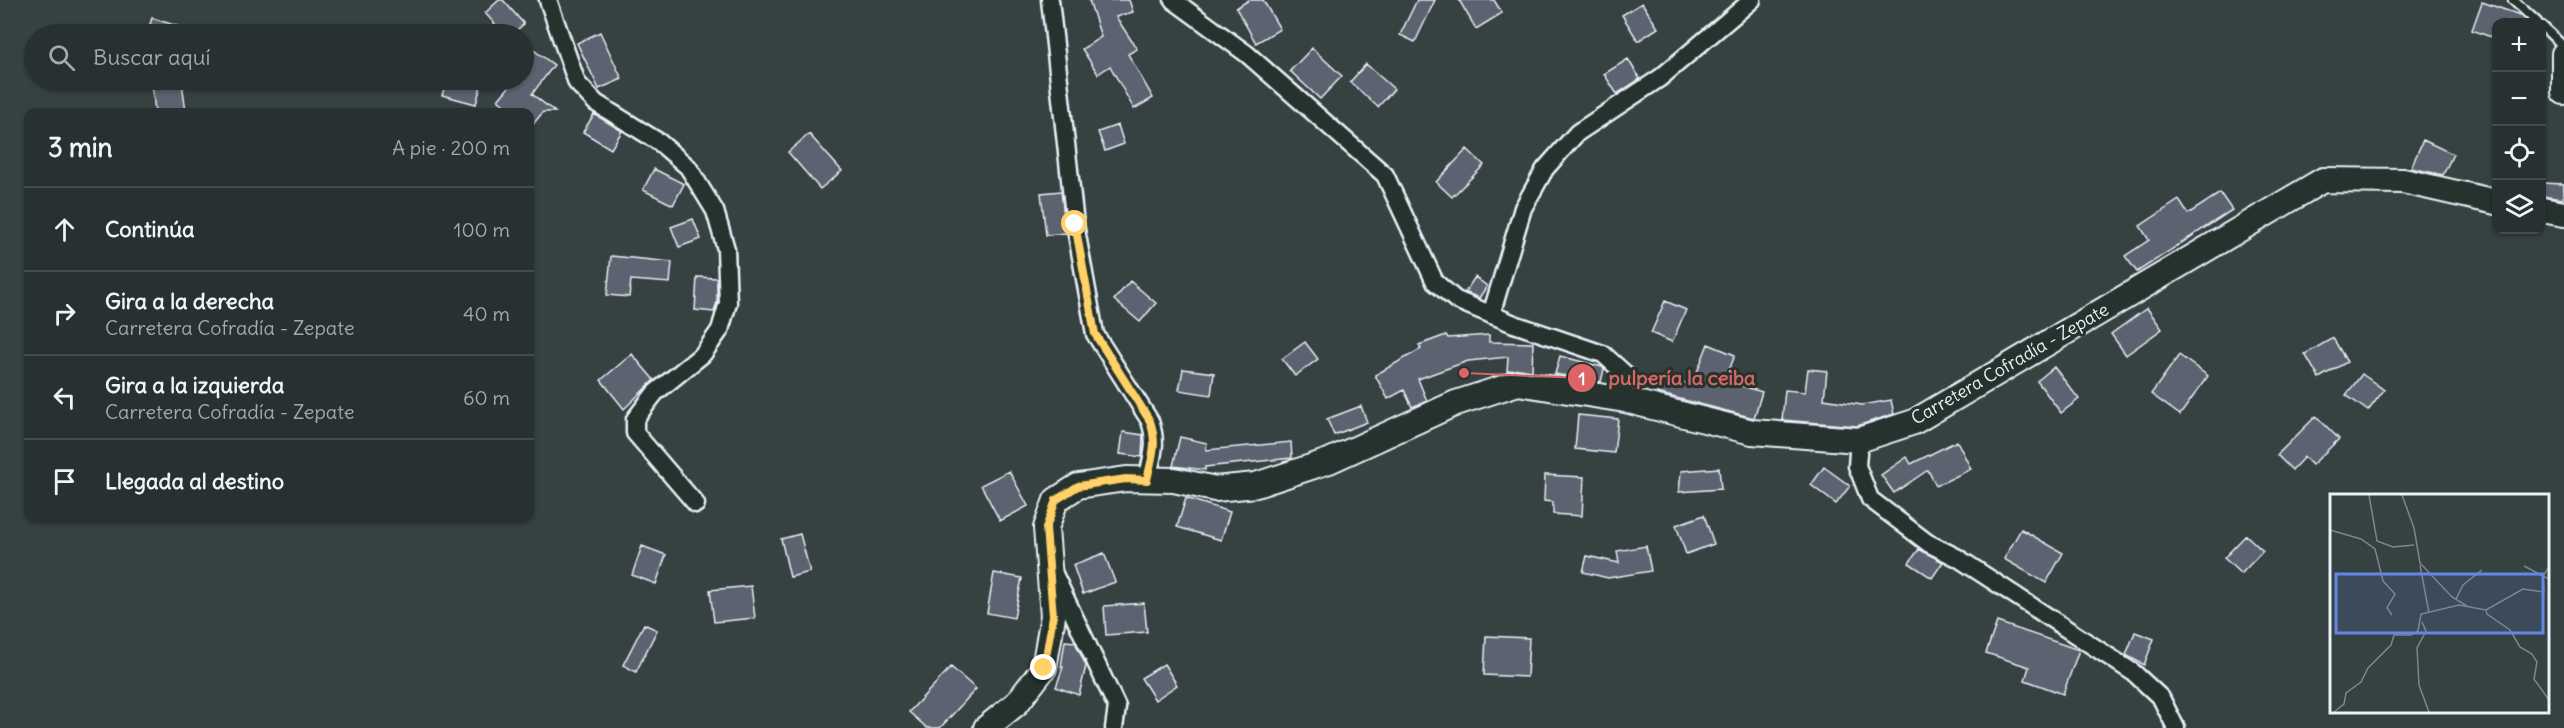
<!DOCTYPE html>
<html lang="es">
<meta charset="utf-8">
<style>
:root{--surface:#283131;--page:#303939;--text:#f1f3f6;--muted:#a5a9ab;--line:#444c4d}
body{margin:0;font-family:Delius,sans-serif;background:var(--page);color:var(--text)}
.controls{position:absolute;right:18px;top:18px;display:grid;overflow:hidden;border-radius:12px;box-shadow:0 2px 4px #0004}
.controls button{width:54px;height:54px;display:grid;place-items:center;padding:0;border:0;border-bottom:2px solid var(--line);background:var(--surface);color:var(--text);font:30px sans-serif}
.stop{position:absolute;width:18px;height:18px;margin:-14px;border:4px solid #ffd166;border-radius:50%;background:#fff}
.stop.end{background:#ffd166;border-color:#fff;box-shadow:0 2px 6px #0008}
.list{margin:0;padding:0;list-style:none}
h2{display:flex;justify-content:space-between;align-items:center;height:78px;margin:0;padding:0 24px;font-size:26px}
h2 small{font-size:20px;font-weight:400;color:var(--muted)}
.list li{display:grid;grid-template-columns:39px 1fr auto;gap:18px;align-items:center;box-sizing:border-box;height:84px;padding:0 24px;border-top:2px solid var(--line)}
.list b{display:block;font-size:22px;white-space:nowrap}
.list p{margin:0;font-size:20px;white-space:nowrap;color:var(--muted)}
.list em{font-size:20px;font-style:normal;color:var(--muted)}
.icon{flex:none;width:33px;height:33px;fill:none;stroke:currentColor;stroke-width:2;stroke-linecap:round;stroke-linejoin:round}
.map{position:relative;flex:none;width:2564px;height:728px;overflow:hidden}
.search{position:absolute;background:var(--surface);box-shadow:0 2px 4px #0004;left:24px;top:24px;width:510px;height:66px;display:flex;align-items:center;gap:15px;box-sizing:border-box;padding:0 21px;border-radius:33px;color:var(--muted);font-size:22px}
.panel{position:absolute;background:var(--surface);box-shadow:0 2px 4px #0004;left:24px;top:108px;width:510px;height:414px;border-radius:12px}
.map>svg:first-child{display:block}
</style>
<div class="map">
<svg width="2564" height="728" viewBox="0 0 2564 728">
<rect width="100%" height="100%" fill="#364141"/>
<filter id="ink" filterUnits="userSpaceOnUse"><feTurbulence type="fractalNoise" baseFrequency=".0167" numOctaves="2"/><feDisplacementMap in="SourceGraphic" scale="12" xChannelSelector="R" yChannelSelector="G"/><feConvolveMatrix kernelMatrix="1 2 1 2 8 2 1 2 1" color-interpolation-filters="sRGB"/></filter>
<g filter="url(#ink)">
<path fill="#5c626f" stroke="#e8f1f8" stroke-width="1.5" d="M499,0H503L524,24L512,34H504L485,13Z
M1089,0H1129L1133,12L1116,17L1137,49L1128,54L1153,98L1134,109L1110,66L1098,74L1082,49L1101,37Z
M1249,0H1263L1280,29L1256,43L1236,8Z
M1417,0H1435L1415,42L1400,35Z
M1459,0H1494L1502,13L1476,29Z
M2482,2L2520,15L2528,22H2496V39L2472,30Z
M1642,3L1658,28L1638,41L1622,15Z
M152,18L193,31L192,34H147Z
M600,32L622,79L599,89L577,43Z
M524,43L554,65L532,94L555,112H543L530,128V112H513L498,100L515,80H524Z
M1312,48L1342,76L1320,99L1290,71Z
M1628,59L1640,79L1617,94L1604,74Z
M1366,64L1394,89L1378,107L1350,82Z
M447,80L482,82L476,104L442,95Z
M182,82L186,112H155L152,85Z
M594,114L622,131L611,149L583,132Z
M1118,125L1124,144L1105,151L1098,132Z
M809,134L842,171L820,189L788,152Z
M2423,140L2453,154L2443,175L2411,168Z
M1467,149L1484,165L1452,197L1436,182Z
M654,169L684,184L673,205L643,190Z
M2541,183L2564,184L2563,199L2541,196Z
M1061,191L1066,233L1046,235L1041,193Z
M2220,193L2232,210L2137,272L2125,256L2149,240L2140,226L2179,200L2188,214Z
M693,219L701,239L679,247L671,227Z
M611,256L672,262L670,283L631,280L629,297L607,295Z
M697,277L717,278V302L714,312L695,310Z
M1475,277L1487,286L1479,298L1465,292Z
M1130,281L1156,303L1140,322L1114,300Z
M1665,301L1686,310L1672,342L1651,333Z
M2147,308L2162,329L2126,355L2111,334Z
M1446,335L1448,338L1489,335V342L1533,343L1532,371L1520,369L1507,371L1508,357L1468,361L1418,379L1427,401L1412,407L1404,390L1388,399L1375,375L1421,349L1419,345Z
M2333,338L2347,362L2319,378L2305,354Z
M1305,342L1318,359L1295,376L1282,359Z
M1708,344L1735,355L1725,381L1762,392L1754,418L1657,393L1661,377L1692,385Z
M632,354L654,380L624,409L601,380Z
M2179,355L2208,376L2180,415L2151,394Z
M1560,356L1602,367L1604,369L1601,382L1555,374Z
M2054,367L2079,399L2061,413L2037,381Z
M1183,369L1214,373L1211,395L1179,390Z
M1808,369L1827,371L1824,399L1862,405L1891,400L1894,414L1857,426L1782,420L1785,390L1805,392Z
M2362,374L2384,390L2368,411L2346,395Z
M1361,406L1367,422L1334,435L1327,419Z
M1578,415L1618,419L1614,453L1575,449Z
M2316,416L2339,439L2312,465L2304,457L2292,470L2277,455Z
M1123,432L1143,435L1142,457L1120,454Z
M1180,437L1207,443L1206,450L1291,442L1292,458L1205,467V470L1173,466Z
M1957,441L1971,469L1936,486L1928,470L1894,493L1881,475L1907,457L1911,464Z
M1824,467L1850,486L1836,504L1811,485Z
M1719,468L1721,489L1679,492L1681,471Z
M1009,471L1028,506L1000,521L981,485Z
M1545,475L1584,477L1582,516L1553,514V502L1544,501Z
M1186,498L1230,512L1221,540L1177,527Z
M1704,515L1714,544L1686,554L1676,525Z
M2021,529L2063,553L2046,583L2004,559Z
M800,534L810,572L790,577L781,539Z
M2246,535L2263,551L2241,574L2224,558Z
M642,546L666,555L656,584L632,575Z
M1646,546L1651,571L1608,578L1583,572L1587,556L1619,563L1617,551Z
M1919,549L1943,562L1932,578L1909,563Z
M1104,553L1115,582L1083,594L1073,565Z
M994,573L1022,578L1014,618L987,613Z
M751,586L755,618L714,622L710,590Z
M1144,603L1147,632L1106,635L1104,606Z
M1997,622L2079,650L2063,694L2025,680L2029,667L1986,653Z
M644,624L657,630L636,672L623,665Z
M2135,632L2154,639L2144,665L2126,655Z
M1486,636L1529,638L1527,677L1484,675Z
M1065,641L1075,642L1086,666L1079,695L1056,687L1063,667H1061Z
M1164,664L1177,685L1155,700L1141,678Z
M951,667L976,689L940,728H927L909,712Z"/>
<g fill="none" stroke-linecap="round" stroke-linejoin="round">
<defs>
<path id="lane" d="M2513,0L2537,22
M2542,26L2564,47"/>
<path id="street" d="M548,0L577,83L596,103L659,142L688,167L715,211L726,249L728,303L720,330L703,354L655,393L635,419V433L696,504
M1050,0L1075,224L1095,334L1150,421C1158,445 1152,456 1147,480
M1173,0L1247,54L1385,175L1435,282L1456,300L1514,324L1603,354L1624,373L1625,400
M1491,315L1523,208L1545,169L1577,133L1660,78L1752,0
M1859,440L1857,466L1870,499L1928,543L1958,558L2134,673L2161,698L2176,728
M1053,572L1117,707L1114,728"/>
<path id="secondary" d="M2564,54V92
M2542,210L2564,214
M986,728L1017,703L1044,668L1053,616L1046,528L1056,500L1078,486L1126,479L1174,480L1215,489L1256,485L1329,461L1456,403L1518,383L1625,400L1752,432L1859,440L1914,422L2323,180L2403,181L2496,202"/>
</defs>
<use href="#lane" stroke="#e8f1f8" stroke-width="13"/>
<use href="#street" stroke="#e8f1f8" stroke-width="21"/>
<use href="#secondary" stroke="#e8f1f8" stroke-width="28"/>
<use href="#lane" stroke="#26332d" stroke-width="8"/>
<use href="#street" stroke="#26332d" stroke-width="16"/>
<use href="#secondary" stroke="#26332d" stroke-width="24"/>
</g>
</g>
<g fill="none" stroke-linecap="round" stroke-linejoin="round" filter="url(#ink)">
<path stroke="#ffd166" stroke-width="8" d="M1044,668L1053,616L1046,528L1056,500L1078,486L1126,479L1147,480C1152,456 1158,445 1150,421L1095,334L1075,224"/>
</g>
<g text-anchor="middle" stroke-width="6" stroke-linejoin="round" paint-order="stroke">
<g font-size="18" fill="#e8f1f8" stroke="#26332d">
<text transform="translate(2010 364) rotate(-30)" y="6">Carretera Cofradía - Zepate</text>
</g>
</g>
<g transform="translate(2330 494)">
<rect width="219" height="219" fill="#364141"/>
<path fill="none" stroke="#7d878a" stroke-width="1.5" d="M39,1L47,47L63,53L84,51M72,1L84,34L90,69L122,103L137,112M0,36L31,45L45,55L53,87L65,100L57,114L62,121M90,71L99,119M194,72L219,85M126,105L133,91L152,76M156,116L157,120L180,136L190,153L202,160L207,168L204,185L219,206M92,128L96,137L87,154L89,191L99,218M4,218L14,210L16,199L31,188L38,174L61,151L64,141H81L88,137L91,120L129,111L156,116L193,95L214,98L213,82L219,73"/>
<path fill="#6487e3" fill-opacity="0.15" stroke="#6487e3" stroke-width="3" d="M6,80H213V139H6Z"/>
<rect width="219" height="219" fill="none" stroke="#e8f1f8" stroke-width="3"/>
</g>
<path fill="none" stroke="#db6466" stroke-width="2" d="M1464 373L1582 378"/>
<g fill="#db6466" stroke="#26332d" stroke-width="2">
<circle cx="1464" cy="373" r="6"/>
<circle cx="1582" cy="378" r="15"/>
</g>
<g font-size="18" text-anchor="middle" font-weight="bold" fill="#fff">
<text x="1582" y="385">1</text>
</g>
<g font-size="20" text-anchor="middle" font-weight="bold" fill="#db6466" stroke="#26332d" stroke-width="6" stroke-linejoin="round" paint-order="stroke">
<text x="1682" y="385">pulpería la ceiba</text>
</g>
</svg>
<div class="controls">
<button>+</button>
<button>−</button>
<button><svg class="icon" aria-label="locate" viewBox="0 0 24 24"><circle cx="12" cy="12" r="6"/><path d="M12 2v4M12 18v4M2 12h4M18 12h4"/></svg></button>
<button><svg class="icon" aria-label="layers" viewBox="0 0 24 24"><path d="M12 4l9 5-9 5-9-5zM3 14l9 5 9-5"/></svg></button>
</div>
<div class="stop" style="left:1075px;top:224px"></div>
<div class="stop end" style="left:1044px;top:668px"></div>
<div class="search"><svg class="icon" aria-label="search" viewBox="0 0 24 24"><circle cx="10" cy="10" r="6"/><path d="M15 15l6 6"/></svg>Buscar aquí</div>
<section class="panel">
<h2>3 min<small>A pie · 200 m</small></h2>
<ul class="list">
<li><svg class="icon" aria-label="ahead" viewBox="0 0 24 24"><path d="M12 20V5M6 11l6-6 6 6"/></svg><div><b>Continúa</b></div><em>100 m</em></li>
<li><svg class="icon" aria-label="right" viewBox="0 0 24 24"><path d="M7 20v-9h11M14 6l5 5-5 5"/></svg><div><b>Gira a la derecha</b><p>Carretera Cofradía - Zepate</p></div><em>40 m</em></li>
<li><svg class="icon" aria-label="left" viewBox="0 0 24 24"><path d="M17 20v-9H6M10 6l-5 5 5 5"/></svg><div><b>Gira a la izquierda</b><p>Carretera Cofradía - Zepate</p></div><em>60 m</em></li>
<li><svg class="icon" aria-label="arrive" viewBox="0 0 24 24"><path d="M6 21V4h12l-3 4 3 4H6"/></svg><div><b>Llegada al destino</b></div></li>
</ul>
</section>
</div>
